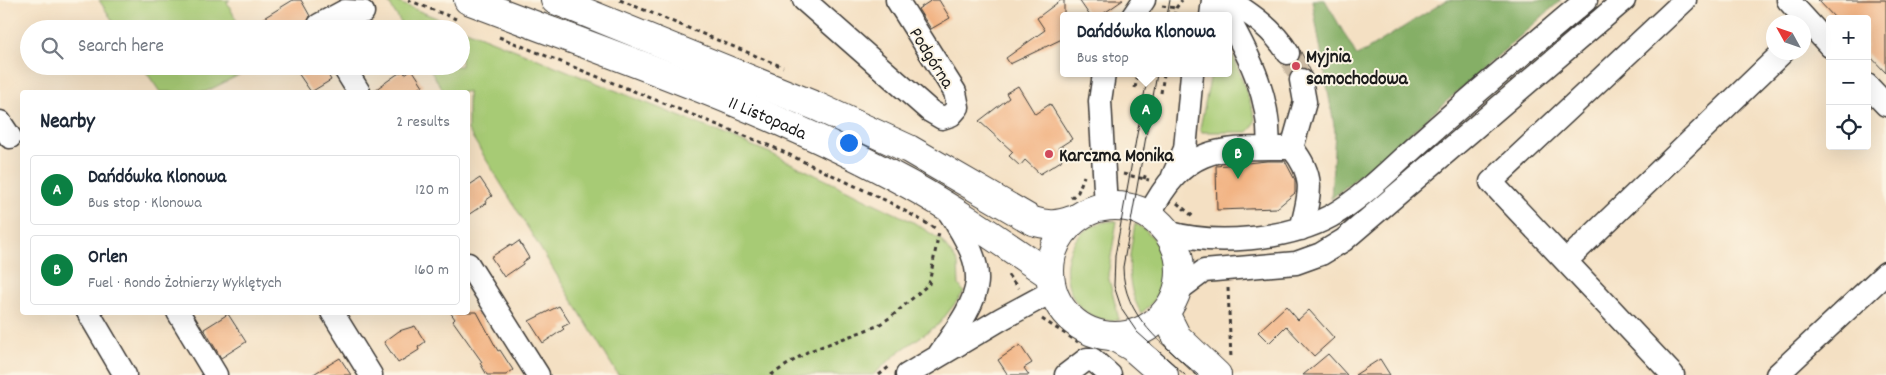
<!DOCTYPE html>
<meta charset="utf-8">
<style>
:root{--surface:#fff;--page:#f6f6f7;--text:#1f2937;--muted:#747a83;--line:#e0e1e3;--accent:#0b8043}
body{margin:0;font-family:Dekko,sans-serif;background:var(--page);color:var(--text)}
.controls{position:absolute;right:15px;top:15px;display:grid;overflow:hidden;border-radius:5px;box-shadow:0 5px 20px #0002}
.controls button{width:45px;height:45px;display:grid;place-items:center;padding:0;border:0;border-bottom:1px solid var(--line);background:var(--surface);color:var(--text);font:25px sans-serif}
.compass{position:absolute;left:1766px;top:15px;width:45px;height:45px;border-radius:50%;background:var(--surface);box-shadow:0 5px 20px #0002;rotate:310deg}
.you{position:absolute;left:848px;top:142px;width:18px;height:18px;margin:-12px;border:4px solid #fff;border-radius:50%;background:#1a73e8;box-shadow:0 0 0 8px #1a73e833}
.badge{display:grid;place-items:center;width:32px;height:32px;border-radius:50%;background:var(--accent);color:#fff;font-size:16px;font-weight:700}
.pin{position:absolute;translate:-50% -41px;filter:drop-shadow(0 1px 2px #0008)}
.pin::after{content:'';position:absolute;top:26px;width:18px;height:15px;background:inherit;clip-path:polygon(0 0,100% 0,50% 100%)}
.popup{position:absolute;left:1060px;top:12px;width:172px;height:65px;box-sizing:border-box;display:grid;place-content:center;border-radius:5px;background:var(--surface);filter:drop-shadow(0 1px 4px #0005);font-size:16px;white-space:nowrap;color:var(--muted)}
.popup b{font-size:19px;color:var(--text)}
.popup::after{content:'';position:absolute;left:50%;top:100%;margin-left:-10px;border:10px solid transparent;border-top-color:var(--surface)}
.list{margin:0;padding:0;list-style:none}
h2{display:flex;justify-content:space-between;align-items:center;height:65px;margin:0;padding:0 20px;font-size:21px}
h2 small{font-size:16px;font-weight:400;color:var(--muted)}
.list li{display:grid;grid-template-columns:32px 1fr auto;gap:15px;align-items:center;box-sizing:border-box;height:70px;margin:0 10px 10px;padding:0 10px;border:1px solid var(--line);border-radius:5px}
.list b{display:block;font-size:19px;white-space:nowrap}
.list p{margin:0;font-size:16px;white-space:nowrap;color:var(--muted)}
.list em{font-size:16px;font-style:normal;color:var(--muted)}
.icon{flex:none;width:28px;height:28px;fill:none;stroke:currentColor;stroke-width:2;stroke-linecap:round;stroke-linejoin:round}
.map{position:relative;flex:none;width:1886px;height:375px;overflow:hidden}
.search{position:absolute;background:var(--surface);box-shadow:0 5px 20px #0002;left:20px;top:20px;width:450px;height:55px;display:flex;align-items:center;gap:12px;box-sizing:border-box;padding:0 18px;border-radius:28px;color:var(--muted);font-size:19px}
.panel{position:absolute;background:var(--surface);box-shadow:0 5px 20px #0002;left:20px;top:90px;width:450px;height:225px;border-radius:5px}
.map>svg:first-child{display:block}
</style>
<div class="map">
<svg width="1886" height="375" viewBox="0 0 1886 375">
<rect width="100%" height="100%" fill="#fcf5e5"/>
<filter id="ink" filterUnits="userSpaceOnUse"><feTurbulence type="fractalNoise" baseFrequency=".02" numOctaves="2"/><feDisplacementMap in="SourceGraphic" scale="10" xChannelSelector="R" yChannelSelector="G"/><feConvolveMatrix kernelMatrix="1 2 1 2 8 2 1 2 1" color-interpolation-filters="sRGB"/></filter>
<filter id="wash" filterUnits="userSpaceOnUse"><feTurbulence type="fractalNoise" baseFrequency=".0096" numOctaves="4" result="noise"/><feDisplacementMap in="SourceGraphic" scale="20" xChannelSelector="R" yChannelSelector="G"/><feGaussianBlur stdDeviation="1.12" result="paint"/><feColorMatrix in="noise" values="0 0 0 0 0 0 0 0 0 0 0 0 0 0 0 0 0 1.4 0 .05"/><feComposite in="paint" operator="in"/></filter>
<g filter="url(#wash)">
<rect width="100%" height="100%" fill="#f4e0c3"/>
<path fill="#a7cb75" stroke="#627448" d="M99,0H230L227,2L241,29H118Z
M387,0H392L770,153L913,222L941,240L958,263L959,285L964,292L939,324L900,351L873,375H618L468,130V92H444L428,66H461V29H405Z
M1229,56L1234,57L1254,114C1256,122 1254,126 1248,132H1202L1200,128L1211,74H1228Z
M142,66H257L205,92H160Z
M1117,221L1108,275L1119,320C1053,328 1046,220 1117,221Z
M1135,224C1172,241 1174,290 1141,313C1124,283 1129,257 1135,224Z"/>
<path fill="#85af66" stroke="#506641" d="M1312,0H1325L1357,56L1447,0H1561L1422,123L1331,199L1335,131Z"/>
<g id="blocks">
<path fill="#f2b484" d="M293,0H301L310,16L306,26L302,29H267L262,19Z
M932,0H939L950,18L931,29L918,9Z
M1061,0H1064V38L1010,64L1006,58L1045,30L1037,18Z
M1079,0H1123L1100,16H1090Z
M1818,0H1886V73L1867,53V19H1836Z
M1300,50L1311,72L1299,67L1293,70L1289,75L1284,65L1296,63L1300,58Z
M297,66H323L331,80L311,92L298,73L300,72Z
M412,69L423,86L413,92H372L396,75L403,71L405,74Z
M1018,86L1035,114L1050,104L1072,139L1058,148L1063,155L1061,161L1040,174L1025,160L1020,166L1009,156L1013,152L979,121L1009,98L1006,93Z
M1267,161H1285L1295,180V193L1277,208L1217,210L1216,166Z
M480,178L492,196L485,201L486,203L468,215V186Z
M519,241L529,258L523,262V264L504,277L491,257L511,244L512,246Z
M559,306L570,323L562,327L564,329L543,343L529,321Z
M1286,306L1298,320L1309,310L1334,338L1314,356L1286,326L1269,343L1258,332Z
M450,312H477L498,351L500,350L513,370L506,375H487L480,363L482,362L453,321L455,319Z
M228,314L246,342L221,358L204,329Z
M415,326L425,342L418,347L419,350L398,363L384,342L399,331Z
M1020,345L1032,363L1024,368L1029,375H1008L998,360Z
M1328,354L1347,375H1303Z
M340,358L351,375H312Z
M1380,359L1390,375H1355Z"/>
</g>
</g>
<g filter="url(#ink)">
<use href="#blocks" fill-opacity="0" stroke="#3c3935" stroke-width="1"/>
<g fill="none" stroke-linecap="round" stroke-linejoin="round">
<path stroke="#c9b9a2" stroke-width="22" stroke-dasharray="22 11" stroke-linecap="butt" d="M1288,53L1301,80"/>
<defs>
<path id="minor" d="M804,0L930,111L942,118L951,115L958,107L955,92L897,0
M1229,0C1252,15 1273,29 1288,53
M1788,0L1830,46
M1133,16L1144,0
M1211,16L1213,0
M1228,18C1250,57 1272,102 1268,148
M319,25L345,11L363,12
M343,66L359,92
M1104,74L1100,101L1106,207
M1867,85L1886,105
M0,122L10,137
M1292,148C1316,177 1310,194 1301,229
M1292,148L1305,102L1301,80
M1173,176L1185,149L1192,74
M1149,215C1186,143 1220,148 1292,148
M1167,232C1214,246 1287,240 1331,216C1366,196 1396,163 1427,136C1479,90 1533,45 1586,0
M1566,261L1783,52
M468,264L538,375
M1177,291L1204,271L1296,263L1321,254L1344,240L1624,0
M88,312L125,375
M178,312L216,375
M332,312L371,375
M938,356C982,292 994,279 947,209
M907,375L1001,319L1053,291
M1066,375L1087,359H1092L1110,375
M1673,375L1491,182L1685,0
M1777,375L1886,273"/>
<g id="major">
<path id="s1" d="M468,0C617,57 770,108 910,185C959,212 1004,244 1050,275"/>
<path d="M555,0L818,107L909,149L1033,221C1047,226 1058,225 1072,220"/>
<circle cx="1115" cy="271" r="65"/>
<path d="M1165,313L1177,337L1217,375"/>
<path d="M1114,337L1132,347L1164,375"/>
</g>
</defs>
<use href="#minor" stroke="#3c3935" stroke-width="25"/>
<use href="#major" stroke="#3c3935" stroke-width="30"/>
<path stroke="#3c3935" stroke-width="3" stroke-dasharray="4 4" stroke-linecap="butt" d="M408,0L456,19
M620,0L783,67
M1162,6L1176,8
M1174,16L1176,8L1182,0
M499,37L775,148L889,202L935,228
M1135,88L1138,74
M1161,93L1164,74
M1123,174L1149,180
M1144,179L1146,173
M1071,198L1078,192L1084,176
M1177,203L1195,218
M1008,275L1018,288
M1228,288L1231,359
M1042,319L1078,342
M771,375L807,352L877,326L891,317L929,284L939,232
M879,375L890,366"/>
<use href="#minor" stroke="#fff" stroke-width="22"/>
<use href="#major" stroke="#fff" stroke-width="28"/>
<path stroke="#1c1c1c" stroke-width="1" d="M1167,16L1170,0
M1151,74L1145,90L1115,256L1114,286L1122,310L1137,332L1185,375
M1157,74L1123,267C1123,317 1164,345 1198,375"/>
</g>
</g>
<g fill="#d1495b" stroke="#fcf5e5" stroke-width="2">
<circle cx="1296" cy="66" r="5"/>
<circle cx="1049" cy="154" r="5"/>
</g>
<g text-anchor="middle" stroke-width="4" stroke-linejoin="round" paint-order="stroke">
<g font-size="19" font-weight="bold" fill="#1c1c1c" stroke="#fcf5e5" text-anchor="start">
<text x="1306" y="62">Myjnia<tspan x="1306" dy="22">samochodowa</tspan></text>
<text x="1059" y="161">Karczma Monika</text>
</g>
<g font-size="19" fill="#1c1c1c" stroke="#fcf5e5">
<text transform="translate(933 57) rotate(58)" y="7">Podgórna</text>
<text dy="7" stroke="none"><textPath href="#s1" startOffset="322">11 Listopada</textPath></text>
</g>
</g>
</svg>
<div class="controls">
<button>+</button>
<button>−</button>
<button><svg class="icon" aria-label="locate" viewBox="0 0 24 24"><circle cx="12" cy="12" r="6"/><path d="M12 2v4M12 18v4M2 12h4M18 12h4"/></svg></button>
</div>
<svg class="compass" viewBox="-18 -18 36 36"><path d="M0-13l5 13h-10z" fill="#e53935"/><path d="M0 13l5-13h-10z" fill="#747a83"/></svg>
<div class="you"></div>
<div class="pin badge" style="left:1146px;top:135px">A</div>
<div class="popup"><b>Dańdówka Klonowa</b>Bus stop</div>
<div class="pin badge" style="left:1238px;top:179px">B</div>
<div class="search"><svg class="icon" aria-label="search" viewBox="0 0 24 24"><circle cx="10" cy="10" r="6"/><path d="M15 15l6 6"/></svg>Search here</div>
<section class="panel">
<h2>Nearby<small>2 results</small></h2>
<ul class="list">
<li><span class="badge">A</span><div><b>Dańdówka Klonowa</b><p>Bus stop · Klonowa</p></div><em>120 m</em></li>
<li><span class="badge">B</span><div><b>Orlen</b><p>Fuel · Rondo Żołnierzy Wyklętych</p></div><em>160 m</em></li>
</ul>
</section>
</div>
